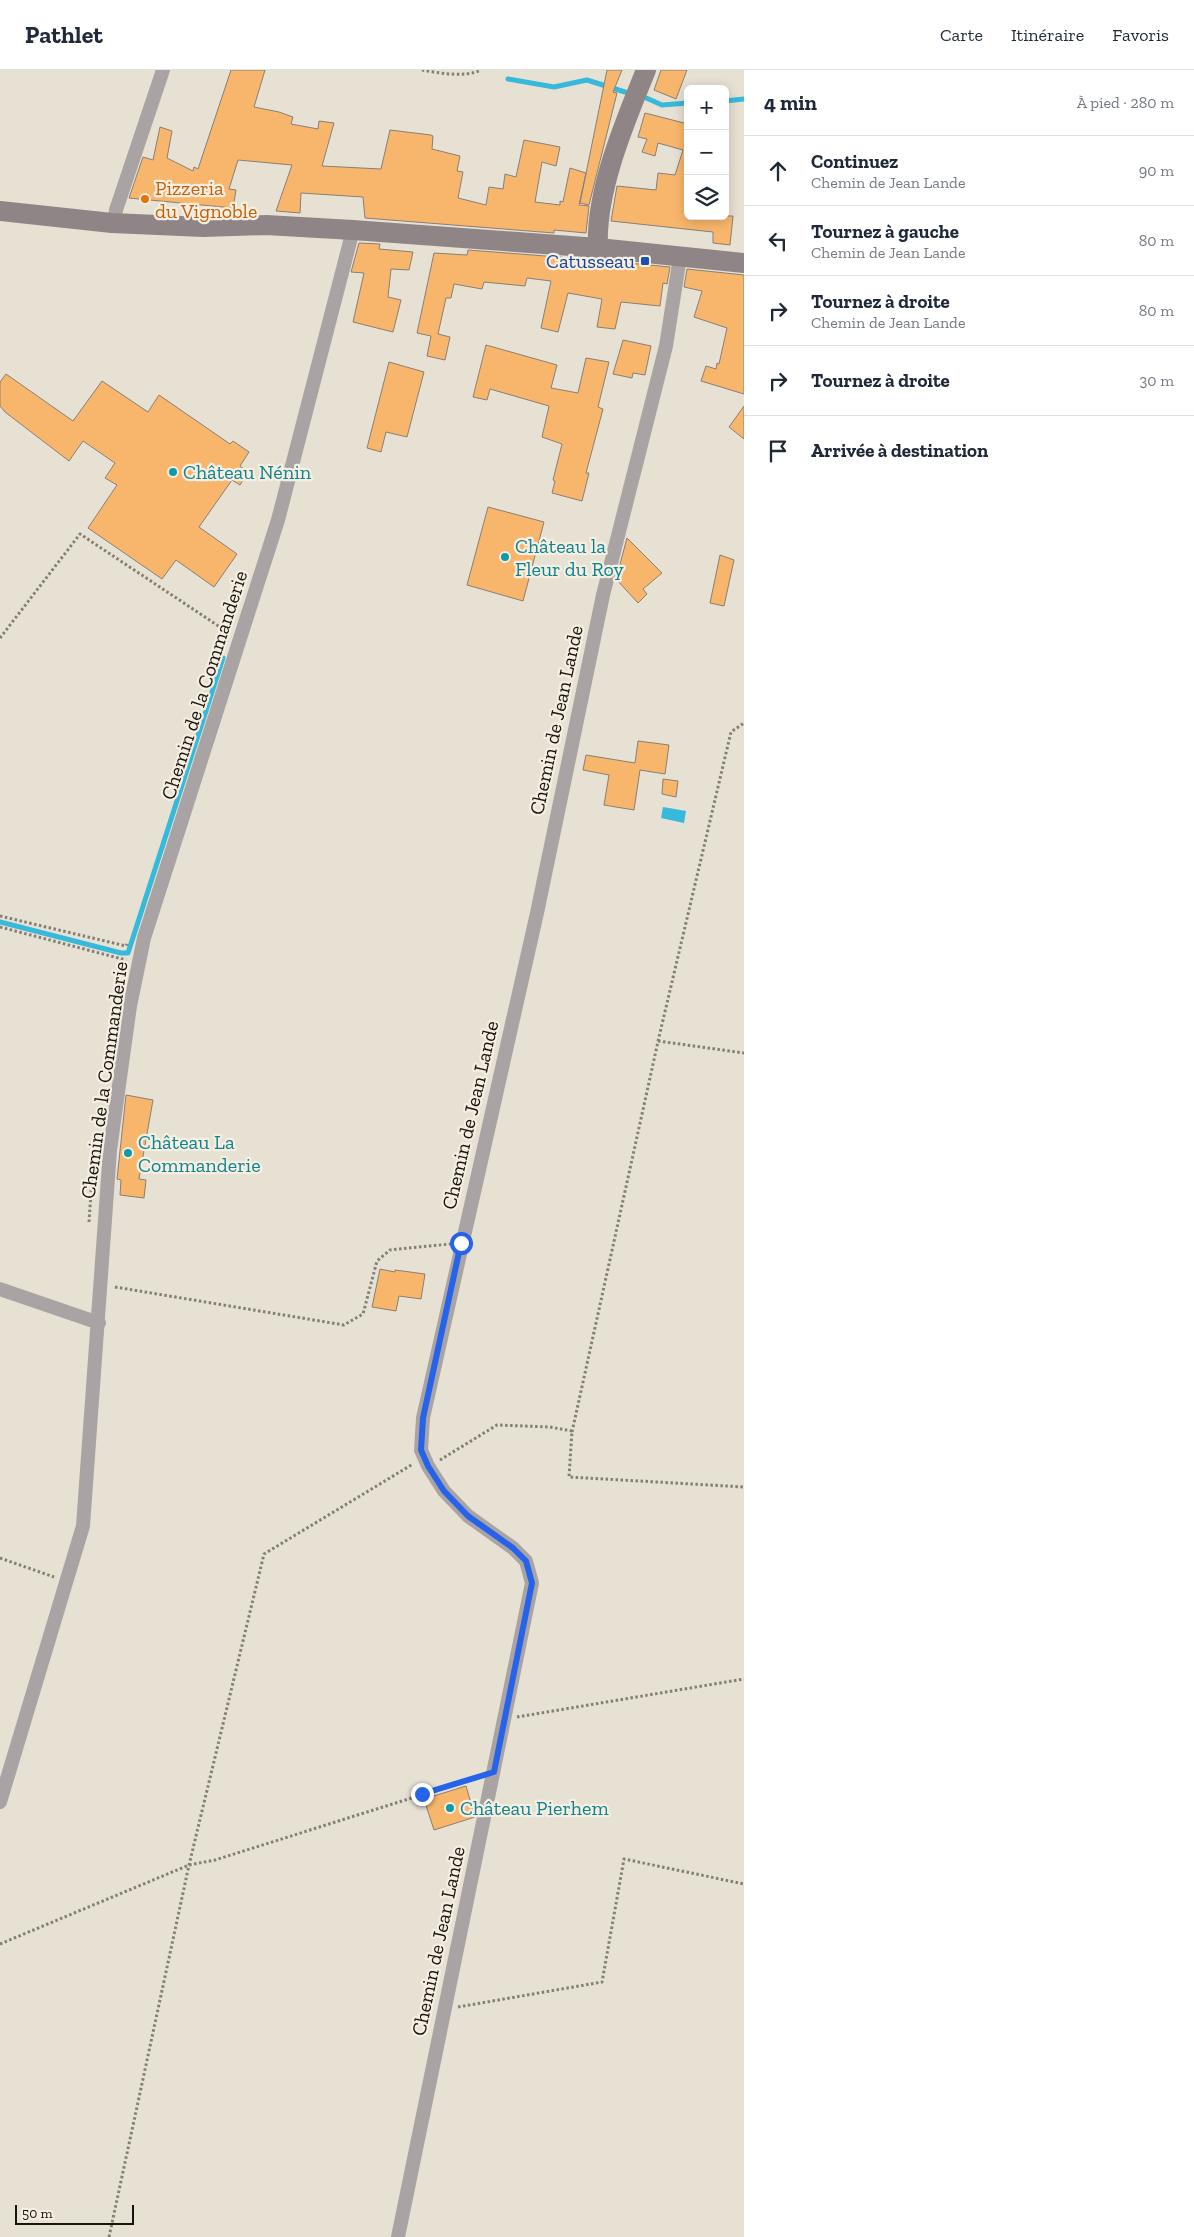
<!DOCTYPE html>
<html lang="fr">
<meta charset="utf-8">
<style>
:root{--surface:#fff;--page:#f2f2f3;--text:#1f2937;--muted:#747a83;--line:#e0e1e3}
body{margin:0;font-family:"Zilla Slab",serif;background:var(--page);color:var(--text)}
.controls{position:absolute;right:15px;top:15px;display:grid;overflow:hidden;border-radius:8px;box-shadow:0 2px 12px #0003}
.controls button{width:45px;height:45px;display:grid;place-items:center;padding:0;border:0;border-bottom:1px solid var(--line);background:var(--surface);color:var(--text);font:25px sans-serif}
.scale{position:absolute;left:15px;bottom:12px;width:119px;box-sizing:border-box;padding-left:5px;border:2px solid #171410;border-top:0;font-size:14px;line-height:18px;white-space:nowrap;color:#171410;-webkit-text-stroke:4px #f5eee1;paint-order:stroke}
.stop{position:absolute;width:15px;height:15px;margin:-11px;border:4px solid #2563eb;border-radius:50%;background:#fff}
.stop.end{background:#2563eb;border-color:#fff;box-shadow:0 1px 5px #0008}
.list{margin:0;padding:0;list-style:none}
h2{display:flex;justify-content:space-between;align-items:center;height:65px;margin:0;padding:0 20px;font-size:21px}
h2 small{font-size:16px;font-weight:400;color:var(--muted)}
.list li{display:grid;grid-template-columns:32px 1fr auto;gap:15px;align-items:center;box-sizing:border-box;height:70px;padding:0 20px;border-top:1px solid var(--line)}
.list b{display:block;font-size:19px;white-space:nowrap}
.list p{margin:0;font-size:16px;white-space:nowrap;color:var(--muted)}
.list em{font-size:16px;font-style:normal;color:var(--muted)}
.icon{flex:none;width:28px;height:28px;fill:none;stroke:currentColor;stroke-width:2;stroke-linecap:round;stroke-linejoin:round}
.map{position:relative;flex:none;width:744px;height:2167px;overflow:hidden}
header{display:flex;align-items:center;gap:30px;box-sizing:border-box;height:70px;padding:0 25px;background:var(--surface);border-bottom:1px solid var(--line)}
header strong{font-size:24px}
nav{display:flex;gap:28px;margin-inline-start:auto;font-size:18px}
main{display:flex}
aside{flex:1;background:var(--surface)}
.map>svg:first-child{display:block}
</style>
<header>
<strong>Pathlet</strong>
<nav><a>Carte</a><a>Itinéraire</a><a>Favoris</a></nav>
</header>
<main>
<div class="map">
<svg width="744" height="2167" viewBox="0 0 744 2167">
<rect width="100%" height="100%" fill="#e7e1d4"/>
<path fill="#36b9da" d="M663,737L686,741L684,753L661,748Z"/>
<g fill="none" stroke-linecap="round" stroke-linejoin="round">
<path stroke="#36b9da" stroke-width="5" d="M508,9L554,17L587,10L625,22
M644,27L662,35L688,33
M725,31L744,29
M0,852L121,883H128L223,588"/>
</g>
<path fill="#f8b66c" stroke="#887f75" d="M231,0H265L254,37L279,42L293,47L291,54L318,59L319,51L334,53L322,96L381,99L390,60L431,65L433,66L432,79L460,86L457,101L463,102L458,128L486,135L489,117L503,119L505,104L516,107L524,70L560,77L556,96L542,92L535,132L560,135V131L563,132L570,98L586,103L579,135L589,136L586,163L554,160V163L365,148L363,127L301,123L300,143L276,141L292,95L238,90L229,119L236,120L233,138L129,128L143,87L153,90L160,57L172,61L167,88L193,101L194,97L198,99Z
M607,0H622L613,22L617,23L589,135L580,133Z
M661,0H687L676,29L654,20Z
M645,43L688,54V146H733L730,175L713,173V162L611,151L617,116L656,120L658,103L675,105L683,80L658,73L655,86L642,82L647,69L638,67Z
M359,173L380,174L379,179L413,182L409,200L391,199L388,227L401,230L393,262L353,252L364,203L351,202Z
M468,180L597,190L670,197L667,214L663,213L660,236L621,232L615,259L597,257L602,229L568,223L558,262L541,258L551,211L527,208L525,216L484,212L482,219L454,214L451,228H446L438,264L450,267L445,290L427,286L431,266L417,263L434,183L467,185Z
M687,199L744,205V324L701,311L706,296L716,299L717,293L719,294L727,258L694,247L702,221L684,217Z
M623,270L651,276L645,305L633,303L632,308L613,304Z
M486,275L557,295L551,318L578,323L586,288L609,292L598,337L603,339L586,403H589L582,431L552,423L555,411L553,410L562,374L542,367L549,336L490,319L487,330L473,327Z
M389,292L424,302L407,367L386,362L381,382L367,378Z
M6,304L73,351L102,311L148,342L159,325L230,374L233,371L249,382L240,396L248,402L240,415L232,410L199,457L237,484L214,517L176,490L162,509L88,458L117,415L105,408L115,393L83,371L69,391L5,342L0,336V312Z
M744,336V369L729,357Z
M488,437L544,452L523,531L467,515Z
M627,468L662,503L643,519L647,524L638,533L616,509Z
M720,485L734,490L724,536L710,533Z
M638,671L669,675L665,704L640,700L634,740L604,735L609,705L583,700L586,685L635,693Z
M663,709L678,711L676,727L662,724Z
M126,1025L153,1030L139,1109L146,1110L144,1128L120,1125L121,1110L117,1109Z
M380,1199L395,1202V1200L425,1204L421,1229L399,1226L396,1241L372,1237Z
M466,1716L475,1747L434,1760L424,1729Z"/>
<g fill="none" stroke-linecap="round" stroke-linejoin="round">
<path stroke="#837f76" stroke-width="3" stroke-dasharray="2.5 2.5" stroke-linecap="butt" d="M422,0C439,3 465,8 481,0
M0,568L80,464L229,563
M0,846L126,876L127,874
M0,857L126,890
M658,971L744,983
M89,1152L93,1093
M115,1217L344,1255L363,1244L377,1191L390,1180L450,1174
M572,1362L659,967L731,662L744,653
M440,1390L497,1355L550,1357L572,1361L569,1407L744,1417
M0,1488L54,1507
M517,1647L744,1609
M0,1874L189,1795L215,1790L478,1707
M458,1937L602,1912L624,1789L744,1814
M109,2167L189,1795L264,1484L413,1394"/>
<path stroke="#aaa3a4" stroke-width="14" d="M114,153L116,140L163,0
M0,1219L99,1253
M0,1732L83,1456L110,1080L130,936L144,868L278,450L353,160
M398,2167L532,1513L526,1491L513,1478L468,1446L444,1421L428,1396L421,1380L423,1348L537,843L603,525L666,276L680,187"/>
<path stroke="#8f8586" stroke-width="20" d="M0,141L112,153L203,157L266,155L353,160L598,178L744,193
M598,178C595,121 625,52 646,0"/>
</g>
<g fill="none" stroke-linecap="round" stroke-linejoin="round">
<path stroke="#2563eb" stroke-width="6" d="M422,1724L494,1702L532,1513L526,1491L513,1478L468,1446L444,1421L428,1396L421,1380L423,1348L461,1173"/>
</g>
<circle fill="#e8710a" stroke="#f5eee1" stroke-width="2" cx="145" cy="129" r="5"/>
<rect fill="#1a4fb4" stroke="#f5eee1" stroke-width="2" x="640" y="186" width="10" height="10" rx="2.5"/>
<g fill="#0f9aa8" stroke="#f5eee1" stroke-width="2">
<circle cx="173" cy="402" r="5"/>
<circle cx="505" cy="487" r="5"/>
<circle cx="128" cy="1083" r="5"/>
<circle cx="450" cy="1738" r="5"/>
</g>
<g text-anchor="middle" stroke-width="4.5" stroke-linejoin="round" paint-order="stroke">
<g font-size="20" fill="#c56008" stroke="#f5eee1" text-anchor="start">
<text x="155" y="125">Pizzeria<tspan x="155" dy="23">du Vignoble</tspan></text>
</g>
<g font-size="20" fill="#164399" stroke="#f5eee1" text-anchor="end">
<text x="635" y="198">Catusseau</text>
</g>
<g font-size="20" fill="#0d838f" stroke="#f5eee1" text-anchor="start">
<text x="183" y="409">Château Nénin</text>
<text x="515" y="483">Château la<tspan x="515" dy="23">Fleur du Roy</tspan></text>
<text x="138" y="1079">Château La<tspan x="138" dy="23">Commanderie</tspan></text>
<text x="460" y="1745">Château Pierhem</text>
</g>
<g font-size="20" fill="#171410" stroke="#f5eee1">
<text transform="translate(204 615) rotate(-72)" y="7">Chemin de la Commanderie</text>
<text transform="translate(556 650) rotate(-78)" y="7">Chemin de Jean Lande</text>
<text transform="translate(104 1010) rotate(-82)" y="7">Chemin de la Commanderie</text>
<text transform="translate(470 1045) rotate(-77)" y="7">Chemin de Jean Lande</text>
<text transform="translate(438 1871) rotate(-78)" y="7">Chemin de Jean Lande</text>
</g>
</g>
</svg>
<div class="controls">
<button>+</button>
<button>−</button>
<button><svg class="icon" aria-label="layers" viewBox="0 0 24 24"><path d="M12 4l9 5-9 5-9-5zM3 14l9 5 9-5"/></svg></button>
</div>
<div class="scale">50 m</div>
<div class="stop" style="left:461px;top:1173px"></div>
<div class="stop end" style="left:422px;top:1724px"></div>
</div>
<aside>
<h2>4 min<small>À pied · 280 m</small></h2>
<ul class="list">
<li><svg class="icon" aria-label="ahead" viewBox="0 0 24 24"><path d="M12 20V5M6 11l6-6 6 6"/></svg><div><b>Continuez</b><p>Chemin de Jean Lande</p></div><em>90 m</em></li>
<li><svg class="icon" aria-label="left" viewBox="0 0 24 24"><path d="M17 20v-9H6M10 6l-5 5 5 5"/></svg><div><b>Tournez à gauche</b><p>Chemin de Jean Lande</p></div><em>80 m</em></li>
<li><svg class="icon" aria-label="right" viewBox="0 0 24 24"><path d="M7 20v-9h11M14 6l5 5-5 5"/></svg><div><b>Tournez à droite</b><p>Chemin de Jean Lande</p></div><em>80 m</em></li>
<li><svg class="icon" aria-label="right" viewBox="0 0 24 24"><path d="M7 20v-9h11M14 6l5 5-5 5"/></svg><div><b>Tournez à droite</b></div><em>30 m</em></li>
<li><svg class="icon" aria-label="arrive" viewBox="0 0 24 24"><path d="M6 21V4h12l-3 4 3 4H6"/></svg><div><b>Arrivée à destination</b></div></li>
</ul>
</aside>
</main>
